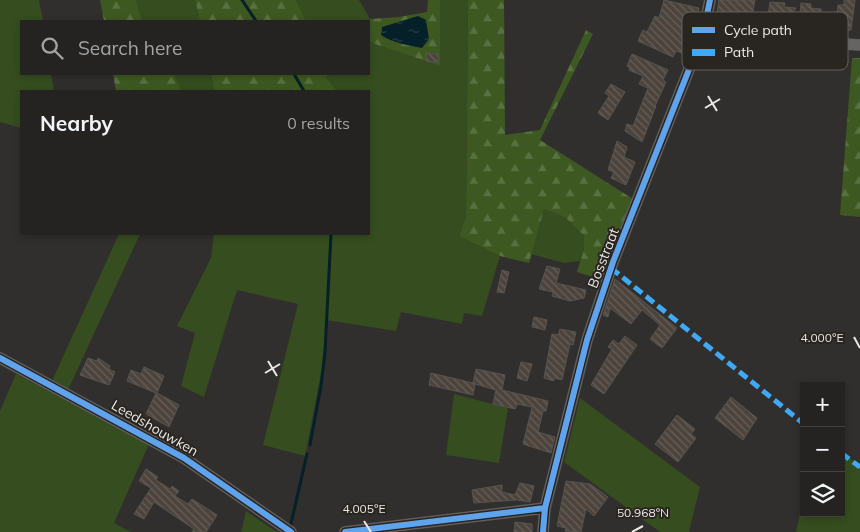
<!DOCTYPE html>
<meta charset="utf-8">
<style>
:root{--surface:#252322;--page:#312f2f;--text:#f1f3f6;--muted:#a3a4a5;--line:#424040}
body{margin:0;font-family:Mulish,sans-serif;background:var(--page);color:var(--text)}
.controls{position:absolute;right:15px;bottom:15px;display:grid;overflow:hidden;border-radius:0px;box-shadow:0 2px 8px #0003}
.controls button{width:45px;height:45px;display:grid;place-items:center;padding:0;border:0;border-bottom:1px solid var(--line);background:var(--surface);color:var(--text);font:25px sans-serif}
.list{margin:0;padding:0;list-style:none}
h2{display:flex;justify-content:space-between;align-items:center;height:65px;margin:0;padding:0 20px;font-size:21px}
h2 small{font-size:16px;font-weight:400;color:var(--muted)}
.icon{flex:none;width:28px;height:28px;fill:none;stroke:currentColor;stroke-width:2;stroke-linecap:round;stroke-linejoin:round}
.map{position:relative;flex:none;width:860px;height:532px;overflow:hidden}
.search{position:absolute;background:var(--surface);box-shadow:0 2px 8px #0003;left:20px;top:20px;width:350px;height:55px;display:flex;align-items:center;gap:12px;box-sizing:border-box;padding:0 18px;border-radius:0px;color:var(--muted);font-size:19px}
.panel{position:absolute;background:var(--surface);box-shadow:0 2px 8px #0003;left:20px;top:90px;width:350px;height:145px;border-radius:0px}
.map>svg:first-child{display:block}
</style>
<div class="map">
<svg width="860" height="532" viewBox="0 0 860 532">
<defs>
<pattern id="forest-firs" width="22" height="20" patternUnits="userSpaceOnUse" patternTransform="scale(1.25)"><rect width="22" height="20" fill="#3d5921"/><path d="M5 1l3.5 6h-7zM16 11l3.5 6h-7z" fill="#597141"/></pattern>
<pattern id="water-ripples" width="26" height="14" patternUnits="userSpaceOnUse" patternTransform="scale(1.25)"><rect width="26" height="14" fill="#052028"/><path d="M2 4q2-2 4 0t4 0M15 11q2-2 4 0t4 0" fill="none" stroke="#2a4047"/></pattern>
<pattern id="building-back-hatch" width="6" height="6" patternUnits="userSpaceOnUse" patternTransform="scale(1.25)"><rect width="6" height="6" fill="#4c443c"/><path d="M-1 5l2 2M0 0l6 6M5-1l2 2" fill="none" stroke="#665f58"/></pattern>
</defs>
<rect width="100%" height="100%" fill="#312f2d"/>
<path fill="#354d1f" d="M0,0H39L43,21H21V74H51L54,91H21V128L0,122Z
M136,0H195L200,21H142Z
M296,0H359L370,19L369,22L306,21Z
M440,0H468L466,217L459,236L500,256L482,316L464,313L462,324L401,312L396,331L326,320L323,363L305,456L263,445L298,304L237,290L204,397L181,386L195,333L177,326L211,258L214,234H369V91H337L326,77L331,74H369V42L440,66Z
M174,74H211L214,91H179Z
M544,209L566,218L584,236V249L580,261L564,263L531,254Z
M119,234H140L68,390L52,381Z
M16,374L149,444L114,523L131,532H0V411Z
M454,394L508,408L499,463L446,455Z
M580,398L700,487L689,532H660L564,462Z
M841,451L860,466V532H796L804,494V513H841Z
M246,511L275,531L277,532H241Z"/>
<path fill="url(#forest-firs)" d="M100,0H136L142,21H104Z
M195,0H296L306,21H200Z
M428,0H440V66L369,42L370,19L399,17L427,12Z
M468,0H504L505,135L540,130L586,30L593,34L540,140L633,199L600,279L577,272L584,249V236L566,218L544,209L529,263L500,256L459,236L466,217Z
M852,58H860V217L840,215Z
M113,74H174L181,91H116Z
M211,74H331L326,77L337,91H214Z"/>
<path fill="url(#water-ripples)" d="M418,16L426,20L429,39L422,48C408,45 393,43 381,35L382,27Z"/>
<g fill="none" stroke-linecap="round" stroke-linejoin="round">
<path stroke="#052028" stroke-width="3" d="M242,0L256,21
M294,74L304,91
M310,445L321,386L325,352L331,234
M290,528L307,454"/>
</g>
<path fill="url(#building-back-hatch)" stroke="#565452" d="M664,0L699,8L696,24L691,23L682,53L676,51L673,57L638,41L643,30L647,32L655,16L659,18Z
M719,0H755L751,22L741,21L739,29L715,25Z
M844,0H855L851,30L799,26L801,3L811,4V8L821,9V13L837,15L838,5H844Z
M770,2L785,3L784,7L796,8L786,24L767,23Z
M426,53L438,54V62L426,61Z
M632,54L668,70L663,80L666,82L655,106H656L642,142L625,131L627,124L633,126L648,88L639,84L643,76L629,70L630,68L627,66Z
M611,84L625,92L608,120L598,113L609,96L605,93Z
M617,141L627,147L624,157L635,162L626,185L611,178L614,172L608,170Z
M547,266L560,269L556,283L586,290L584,298L570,301L552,296L553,292L539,289Z
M502,270L509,272L504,293L497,292Z
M615,279L677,328L662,348L650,339L660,325L642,310L631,324L610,308L608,317L603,315Z
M534,317L547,320L545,330L532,327Z
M560,329L576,332L573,345L570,344L562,380L554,378V381L544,378L552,334L558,335Z
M625,336L637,345L604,394L591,385L612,349L608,347L613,340L619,344Z
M88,358L97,361L98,358L110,366L109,369L115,372L109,385L80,375Z
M521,362L532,364L527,381L517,378Z
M144,367L164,376L157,393L179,405L169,427L146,414L156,393L127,381L131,370L141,374Z
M476,369L505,375L502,390L548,401L546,411H543L538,432L555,437L551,453L523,444L532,407L517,404L515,409L493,404L496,390L475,384L473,395L429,385L431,373L473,383Z
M731,397L757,418L743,440L715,418Z
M677,415L695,429L691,434L696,438L678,462L655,444Z
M146,469L158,477L156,480L170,489L172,486L179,491L175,496L188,504L192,499L217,515L206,532H192L194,529L154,502L144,519L134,514L151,488L139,481Z
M566,481L590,484L608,497L594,516L586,509L581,532L565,531L566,528L557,526Z
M520,483L534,486L530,502L517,500L474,503L472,490L502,485V492L515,495Z
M515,522L532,524V532H514Z"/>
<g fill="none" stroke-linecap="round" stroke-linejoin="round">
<defs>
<path id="street" d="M703,34L860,45
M0,358L184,458L291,532
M345,532L545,508
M543,532L545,508L587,340L613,262L703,34L710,0"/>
</defs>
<use href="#street" stroke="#4f4e4b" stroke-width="12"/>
<use href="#street" stroke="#666462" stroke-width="11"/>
<path stroke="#3fa9f5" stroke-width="5" stroke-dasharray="10 5" stroke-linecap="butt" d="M611,268L804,424
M841,453L860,467"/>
<defs>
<path id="cycleway" d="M0,358L184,458L291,532
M345,532L545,508
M543,532L545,508L587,340L613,262L703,34L710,0"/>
</defs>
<use href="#cycleway" stroke="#292521" stroke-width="9"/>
<use href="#cycleway" stroke="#60a3ed" stroke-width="6"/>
</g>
<path fill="none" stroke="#ebe8e5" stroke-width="2" d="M708,96L717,111M705,108L720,99M854,337L860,348M268,361L277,376M265,373L280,364M364,521L371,532M632,532L643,526"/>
<g text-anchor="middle" stroke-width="4" stroke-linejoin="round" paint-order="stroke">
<g font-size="14" fill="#ebe8e5" stroke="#292521">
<text transform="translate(603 258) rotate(-69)" y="5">Bosstraat</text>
<text transform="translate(155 428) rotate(30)" y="5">Leedshouwken</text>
</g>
</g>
<rect x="682" y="12" width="166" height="58" rx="8" fill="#292521" stroke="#63605c" stroke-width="1"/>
<rect x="692" y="27" width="23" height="6" fill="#60a3ed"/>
<rect x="692" y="49" width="23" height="7" fill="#3fa9f5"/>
<g font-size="14" fill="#ebe8e5">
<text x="724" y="35">Cycle path</text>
<text x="724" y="57">Path</text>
</g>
<g font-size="12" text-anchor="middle" fill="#ebe8e5" stroke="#292521" stroke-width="4" stroke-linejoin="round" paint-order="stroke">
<text x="822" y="342">4.000°E</text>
<text x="364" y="513">4.005°E</text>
<text x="643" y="517">50.968°N</text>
</g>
</svg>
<div class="controls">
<button>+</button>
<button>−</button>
<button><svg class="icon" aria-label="layers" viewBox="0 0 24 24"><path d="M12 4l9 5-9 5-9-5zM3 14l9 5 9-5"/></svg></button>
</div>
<div class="search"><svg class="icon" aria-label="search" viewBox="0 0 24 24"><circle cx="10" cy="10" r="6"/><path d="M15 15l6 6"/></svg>Search here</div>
<section class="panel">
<h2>Nearby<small>0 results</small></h2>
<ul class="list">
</ul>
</section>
</div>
